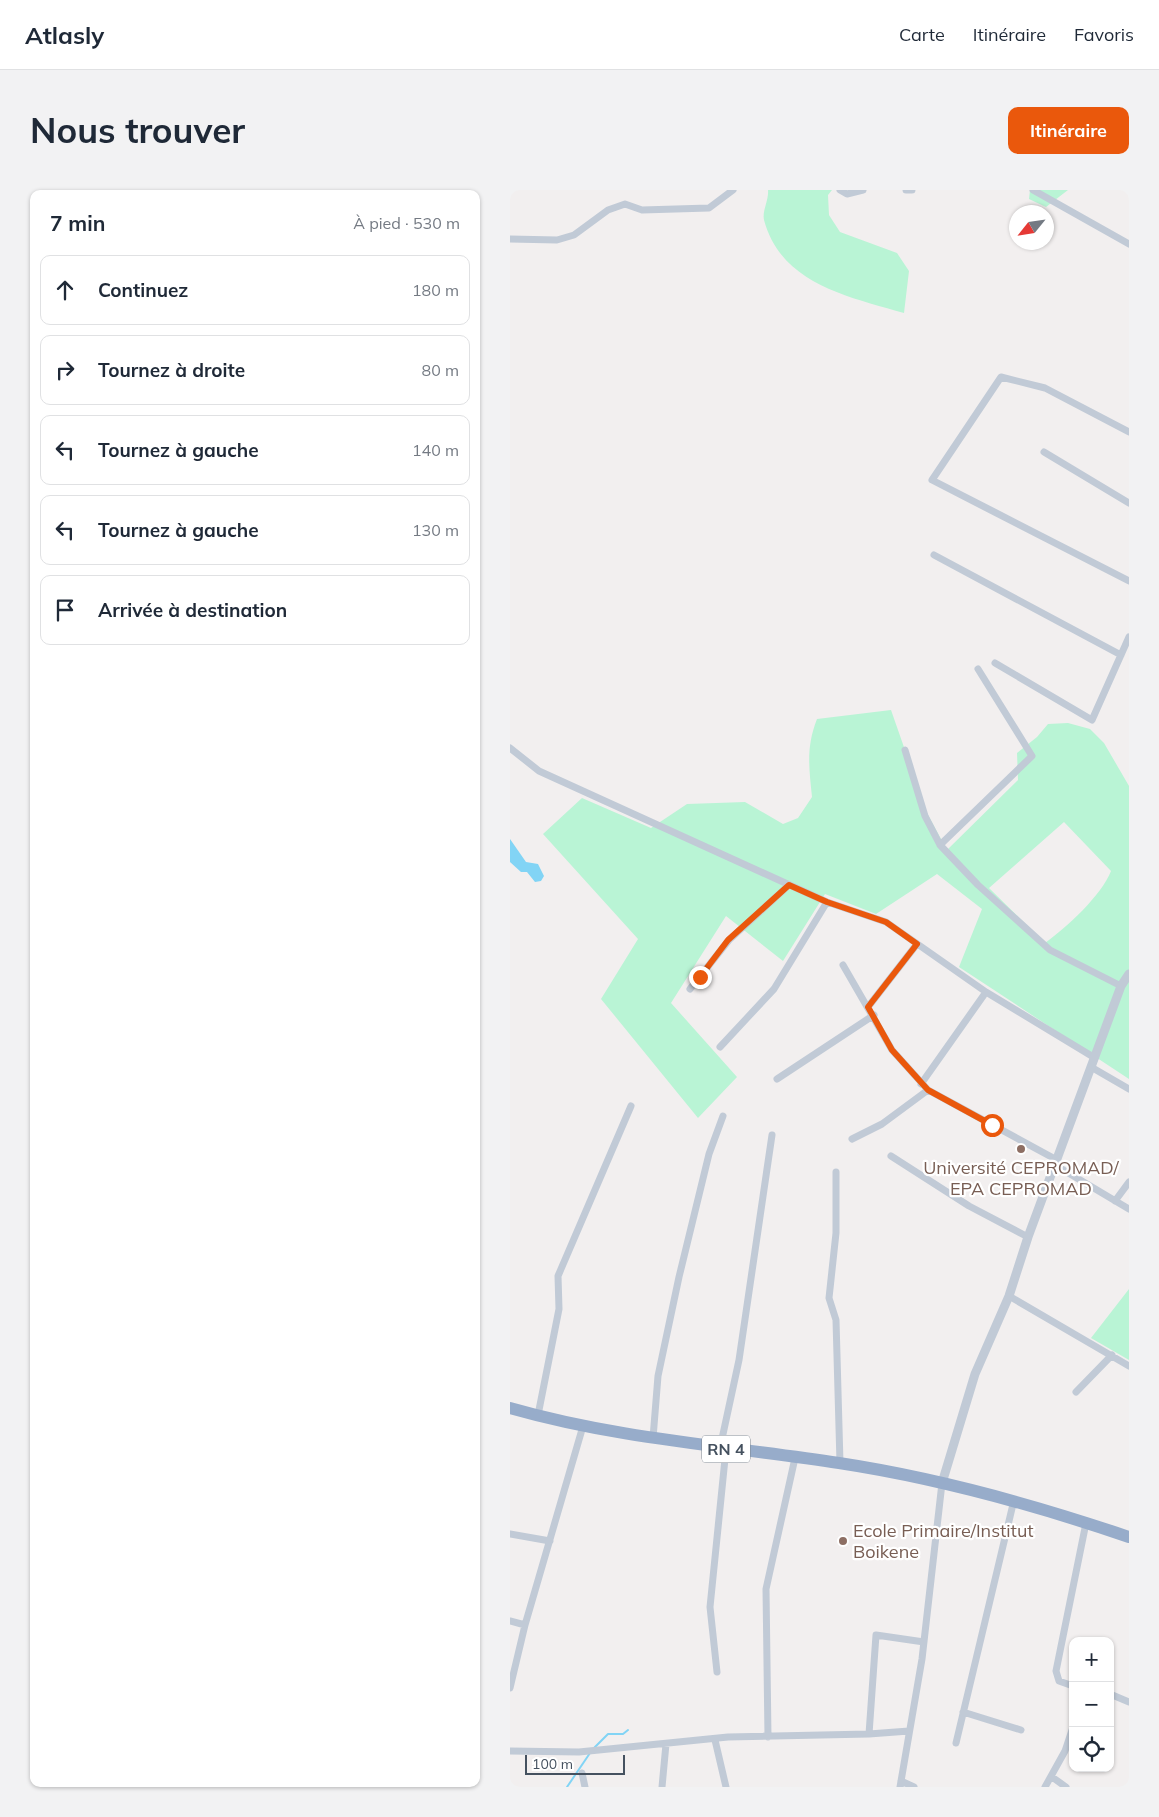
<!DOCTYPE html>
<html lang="fr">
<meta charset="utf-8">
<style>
:root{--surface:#fff;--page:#f2f2f3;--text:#1f2937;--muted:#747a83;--line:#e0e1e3;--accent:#ea580c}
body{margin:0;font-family:Mulish,sans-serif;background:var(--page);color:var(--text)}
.controls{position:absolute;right:15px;bottom:15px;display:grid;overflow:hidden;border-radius:10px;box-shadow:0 1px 4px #0004}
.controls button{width:45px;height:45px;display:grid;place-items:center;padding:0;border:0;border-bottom:1px solid var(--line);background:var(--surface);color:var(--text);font:25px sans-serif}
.compass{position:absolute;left:499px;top:15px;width:45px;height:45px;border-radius:50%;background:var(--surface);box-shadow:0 1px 4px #0004;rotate:240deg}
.scale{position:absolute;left:15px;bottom:12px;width:100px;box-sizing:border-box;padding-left:5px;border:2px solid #45515f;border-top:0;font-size:14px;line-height:18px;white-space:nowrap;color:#45515f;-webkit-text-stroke:4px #fff;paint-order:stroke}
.stop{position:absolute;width:15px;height:15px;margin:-11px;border:4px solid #ea580c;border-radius:50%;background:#fff}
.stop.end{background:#ea580c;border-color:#fff;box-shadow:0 1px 5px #0008}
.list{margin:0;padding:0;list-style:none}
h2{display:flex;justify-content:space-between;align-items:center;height:65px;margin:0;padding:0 20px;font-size:21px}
h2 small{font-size:16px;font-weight:400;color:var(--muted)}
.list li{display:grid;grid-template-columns:32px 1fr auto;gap:15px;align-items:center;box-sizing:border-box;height:70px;margin:0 10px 10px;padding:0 10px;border:1px solid var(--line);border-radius:10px}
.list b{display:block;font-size:19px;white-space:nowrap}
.list em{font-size:16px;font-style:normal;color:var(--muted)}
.icon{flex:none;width:28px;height:28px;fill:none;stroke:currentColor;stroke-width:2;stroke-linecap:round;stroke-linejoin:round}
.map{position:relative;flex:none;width:619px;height:1597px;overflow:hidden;border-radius:10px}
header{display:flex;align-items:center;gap:30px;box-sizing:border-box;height:70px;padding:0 25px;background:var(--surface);border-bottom:1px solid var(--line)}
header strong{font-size:24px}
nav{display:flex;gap:28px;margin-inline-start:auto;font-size:18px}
.intro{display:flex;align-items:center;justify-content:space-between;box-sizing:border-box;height:120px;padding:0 30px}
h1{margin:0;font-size:35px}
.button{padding:12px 22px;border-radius:10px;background:var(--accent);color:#fff;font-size:18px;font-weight:700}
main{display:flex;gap:30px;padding:0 30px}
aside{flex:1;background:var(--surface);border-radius:10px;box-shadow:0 1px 4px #0004}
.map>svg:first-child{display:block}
</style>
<header>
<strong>Atlasly</strong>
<nav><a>Carte</a><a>Itinéraire</a><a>Favoris</a></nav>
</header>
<div class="intro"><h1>Nous trouver</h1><a class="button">Itinéraire</a></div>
<main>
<aside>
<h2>7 min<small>À pied · 530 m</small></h2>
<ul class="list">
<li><svg class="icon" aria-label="ahead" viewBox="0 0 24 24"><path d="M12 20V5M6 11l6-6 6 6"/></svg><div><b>Continuez</b></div><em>180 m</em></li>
<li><svg class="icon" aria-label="right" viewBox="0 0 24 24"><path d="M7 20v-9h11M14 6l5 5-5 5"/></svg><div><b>Tournez à droite</b></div><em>80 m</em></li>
<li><svg class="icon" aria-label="left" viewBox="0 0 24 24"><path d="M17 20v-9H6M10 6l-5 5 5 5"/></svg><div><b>Tournez à gauche</b></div><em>140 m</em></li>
<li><svg class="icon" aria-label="left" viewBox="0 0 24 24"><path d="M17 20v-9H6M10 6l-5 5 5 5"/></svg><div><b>Tournez à gauche</b></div><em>130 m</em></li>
<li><svg class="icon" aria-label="arrive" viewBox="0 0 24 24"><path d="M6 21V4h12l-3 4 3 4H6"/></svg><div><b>Arrivée à destination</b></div></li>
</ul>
</aside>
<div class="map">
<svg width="619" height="1597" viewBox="0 0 619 1597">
<rect width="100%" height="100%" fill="#f2efef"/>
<path fill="#b9f4d5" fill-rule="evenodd" d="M258,0H322L318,5L319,25L330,42L387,63L399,81L394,123C339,107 271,94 254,30C252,21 259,10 258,0Z
M520,0H558L536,17L519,9Z
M381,520L417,623L437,660L508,590L507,563L527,547L538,534L558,533L580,539L594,553L619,596V889L449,777L472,719L427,684L366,724L315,704L273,771L216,726L161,813L227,887L188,928L91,809L128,749L33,644L72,608L141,638L177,614L235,612L273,634L288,628L302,607C299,577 296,557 307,529ZM554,632L601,681C592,705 556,738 535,753L479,698Z
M619,1099V1170L581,1148Z"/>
<path fill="#82d4f5" d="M0,649L16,672L28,674L34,686L31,691L25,692L17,682H11L0,672Z"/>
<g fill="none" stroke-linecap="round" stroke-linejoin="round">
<path stroke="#82d4f5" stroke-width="2" d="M83,1559L98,1544H113L118,1540
M57,1597L80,1563"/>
<path stroke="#c1cad6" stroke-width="7" d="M330,0L337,4L353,0
M396,0H402
M523,0L619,54
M0,49L47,50L64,45L98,20L115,14L132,20L199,18L223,0
M619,242L535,198L491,187L422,290L619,391
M534,262L619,313
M424,365L611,465
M485,473L582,530L619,447
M0,558L29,581L317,712L376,732L476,802L585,868
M395,560L415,626L430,655L468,695L540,760L611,796
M430,655L522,566L468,479
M333,775L382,860L418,900L547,970
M180,799L219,750L279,695
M358,817L407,754
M210,857L264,799L317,712
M581,877L619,899
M267,889L364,825
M411,894L476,802
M342,949L372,934L418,900
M381,966L459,1016L518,1047
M545,975L619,1019
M326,982V1043L319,1108L326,1130L330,1273
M605,1011L619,992
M499,1106L619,1176
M566,1202L602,1165
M28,1225L49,1119L48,1086L121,916
M143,1248L148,1186L169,1087L199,964L213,926
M210,1258L229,1170L262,945
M0,1344L40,1351
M0,1431L15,1435
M207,1482L200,1417L216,1259
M563,1496L549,1491L546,1481L576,1333
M0,1498L15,1435L73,1236
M600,1504L619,1512
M453,1522L511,1540
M359,1544L366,1445L414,1452
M258,1547L256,1399L285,1268
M205,1550L216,1597
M446,1553L504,1310
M0,1561L69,1562L218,1547L359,1544L399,1541
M72,1583L75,1597
M542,1587L556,1597
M391,1591L404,1597
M152,1597L156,1554
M390,1597L412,1469L432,1293
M535,1597L555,1561L563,1537"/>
<path stroke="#c1cad6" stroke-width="9" d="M432,1293L465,1184L499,1106L518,1047L611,796L619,784"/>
<path stroke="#97acca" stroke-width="12" d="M0,1218C108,1249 219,1256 329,1273C428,1288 525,1315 619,1347"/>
</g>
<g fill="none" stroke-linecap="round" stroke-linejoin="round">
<path stroke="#ea580c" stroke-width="6" d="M190,787L218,750L279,695L317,712L376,732L407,754L358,817L382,860L418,900L482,935"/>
</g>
<g fill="#8d6e63" stroke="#fff" stroke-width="2">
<circle cx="511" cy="959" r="5"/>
<circle cx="333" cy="1351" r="5"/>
</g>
<g text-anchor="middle" stroke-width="4.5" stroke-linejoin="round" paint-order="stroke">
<rect fill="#fff" stroke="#7d858f" stroke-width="1" x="192" y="1245.5" width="48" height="27" rx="4"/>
<g font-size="16" font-weight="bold" fill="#45515f">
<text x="216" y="1265">RN 4</text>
</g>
<g font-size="18" fill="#785e54" stroke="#fff">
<text x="511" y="984">Université CEPROMAD/<tspan x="511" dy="21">EPA CEPROMAD</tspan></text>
<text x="343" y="1347" text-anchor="start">Ecole Primaire/Institut<tspan x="343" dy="21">Boikene</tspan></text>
</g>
</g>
</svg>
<div class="controls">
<button>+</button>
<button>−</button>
<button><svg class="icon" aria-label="locate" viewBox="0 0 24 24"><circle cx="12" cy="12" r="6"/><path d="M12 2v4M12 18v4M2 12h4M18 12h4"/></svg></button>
</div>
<svg class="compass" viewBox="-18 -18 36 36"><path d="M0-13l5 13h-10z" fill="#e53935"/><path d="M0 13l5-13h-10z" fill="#747a83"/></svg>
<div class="scale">100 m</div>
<div class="stop" style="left:482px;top:935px"></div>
<div class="stop end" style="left:190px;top:787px"></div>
</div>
</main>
